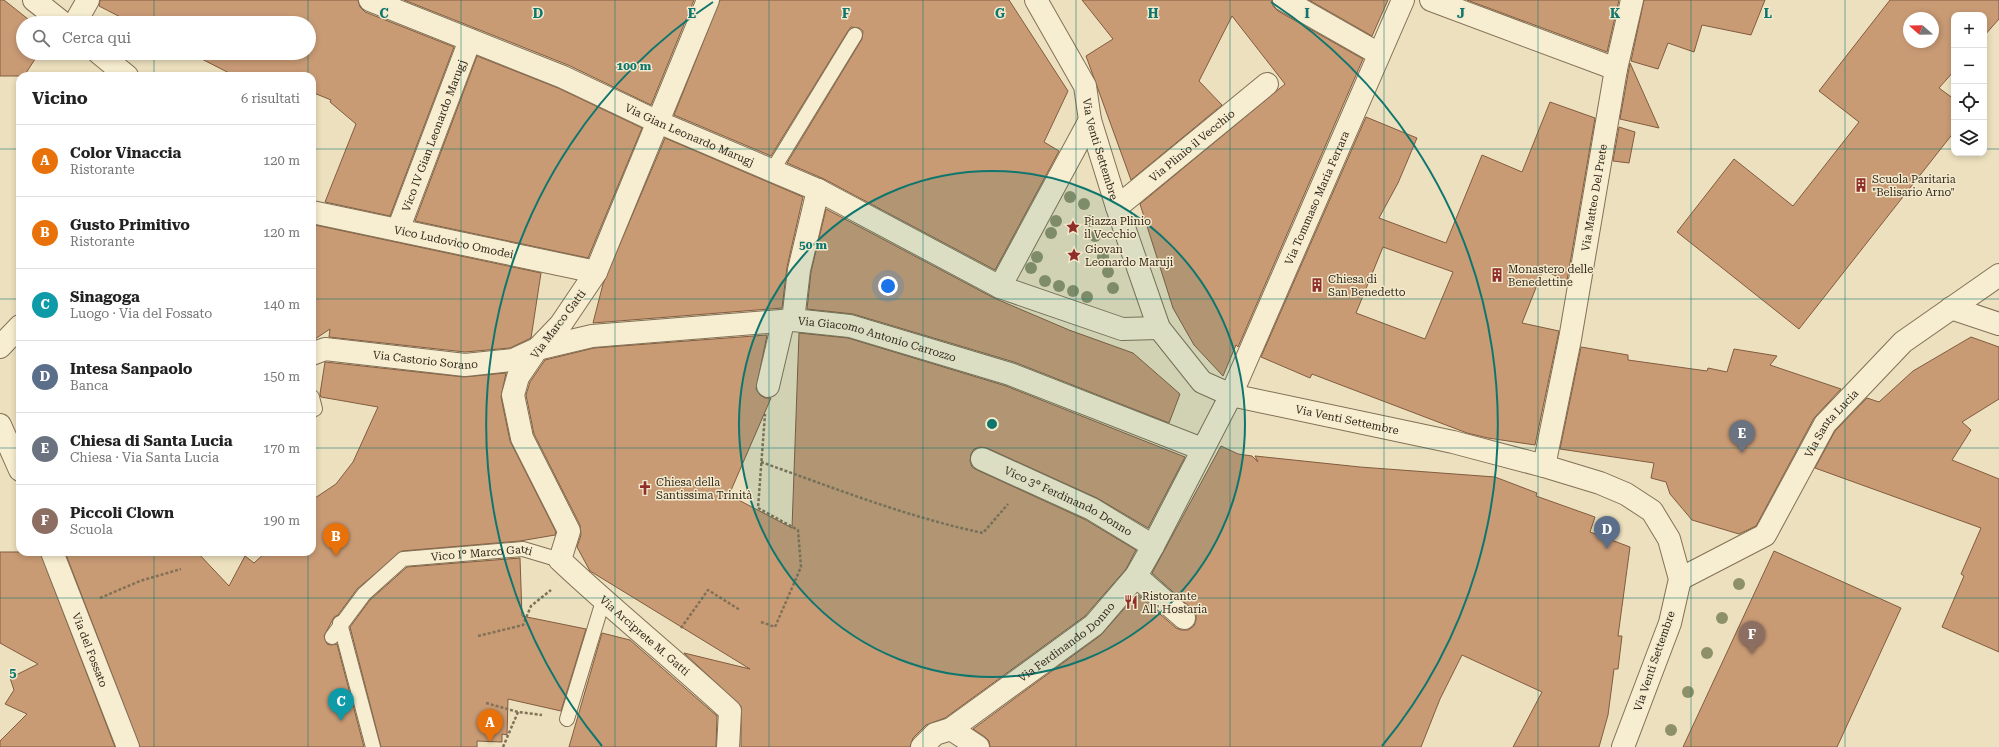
<!DOCTYPE html>
<html lang="it">
<meta charset="utf-8">
<style>
:root{--surface:#fff;--page:#f6f6f6;--text:#222;--muted:#767676;--line:#e0e0e0;--accent:#1a73e8}
body{margin:0;font-family:"Roboto Serif",serif;background:var(--page);color:var(--text)}
.controls{position:absolute;right:12px;top:12px;display:grid;overflow:hidden;border-radius:8px;box-shadow:0 2px 6px #0003}
.controls button{width:36px;height:36px;display:grid;place-items:center;padding:0;border:0;border-bottom:1px solid var(--line);background:var(--surface);color:var(--text);font:20px sans-serif}
.compass{position:absolute;left:1903px;top:12px;width:36px;height:36px;border-radius:50%;background:var(--surface);box-shadow:0 2px 6px #0003;rotate:290deg}
.you{position:absolute;left:888px;top:286px;width:14px;height:14px;margin:-10px;border:3px solid #fff;border-radius:50%;background:#1a73e8;box-shadow:0 0 0 6px #1a73e833}
.badge{display:grid;place-items:center;width:26px;height:26px;border-radius:50%;background:var(--accent);color:#fff;font-size:13px;font-weight:700}
.pin{position:absolute;translate:-50% -33px;filter:drop-shadow(0 1px 2px #0008)}
.pin::after{content:'';position:absolute;top:21px;width:14px;height:12px;background:inherit;clip-path:polygon(0 0,100% 0,50% 100%)}
.list{margin:0;padding:0;list-style:none}
h2{display:flex;justify-content:space-between;align-items:center;height:52px;margin:0;padding:0 16px;font-size:17px}
h2 small{font-size:13px;font-weight:400;color:var(--muted)}
.list li{display:grid;grid-template-columns:26px 1fr auto;gap:12px;align-items:center;box-sizing:border-box;height:72px;padding:0 16px;border-top:1px solid var(--line)}
.list b{display:block;font-size:15px;white-space:nowrap}
.list p{margin:0;font-size:13px;white-space:nowrap;color:var(--muted)}
.list em{font-size:13px;font-style:normal;color:var(--muted)}
.icon{flex:none;width:22px;height:22px;fill:none;stroke:currentColor;stroke-width:2;stroke-linecap:round;stroke-linejoin:round}
.map{position:relative;flex:none;width:1999px;height:747px;overflow:hidden}
.search{position:absolute;background:var(--surface);box-shadow:0 2px 6px #0003;left:16px;top:16px;width:300px;height:44px;display:flex;align-items:center;gap:10px;box-sizing:border-box;padding:0 14px;border-radius:22px;color:var(--muted);font-size:15px}
.panel{position:absolute;background:var(--surface);box-shadow:0 2px 6px #0003;left:16px;top:72px;width:300px;height:484px;border-radius:12px}
.map>svg:first-child{display:block}
</style>
<div class="map">
<svg width="1999" height="747" viewBox="0 0 1999 747">
<rect width="100%" height="100%" fill="#ece0be"/>
<path fill="#c99b75" stroke="#815c3e" fill-rule="evenodd" d="M0,0H4L33,23H23V53H39L24,76H0Z
M100,0H358L360,7L365,12L454,47L390,216L325,202L356,124L330,102L331,100L314,93L316,91L312,89V76H235L190,53H309V23H132L99,6Z
M404,0H694L651,105L568,65Z
M720,0H1009L1068,91L1044,142L1059,151L995,270L824,179L787,163L862,39L863,31L859,28L851,27L848,31L771,156L674,115Z
M1082,0H1272L1273,6L1278,11L1363,59L1238,347L1236,345L1223,376L1194,345L1173,308L1140,204L1285,84L1232,16L1199,81L1222,105L1131,180L1086,56L1113,39Z
M1309,0H1388L1372,36Z
M1467,0H1619L1607,52Z
M1644,0H1765L1751,35L1702,25L1694,52L1668,43L1658,69L1631,61Z
M1890,0H1999V19L1984,36V15H1954V71L1939,88L1954,99V132L1799,329L1677,232L1734,159L1793,206L1859,122L1819,91ZM1909,18H1933V42H1909Z
M477,56L558,88L642,128L588,258L415,221Z
M1630,63L1659,128L1620,119Z
M1550,102L1595,118L1567,281L1543,270L1522,323L1559,331L1535,445L1488,438L1467,433L1312,374L1310,378L1261,357L1366,117L1417,138L1398,183L1379,218L1446,243L1482,155L1522,172ZM1383,247L1453,272L1425,339L1356,313Z
M1619,127L1635,132L1629,163L1613,161Z
M665,138L803,197L787,267L782,308L593,323L603,284Z
M826,209L994,298L1069,330L1133,353L1180,394L1169,423L1014,362L853,314L807,309L811,272Z
M315,225L541,273L531,338L510,348L465,352L329,337L330,329L312,341V232Z
M799,333L848,338L1006,386L1185,457L1148,528L1097,498L987,448L980,447L974,449L971,454L970,461L972,467L977,470L1086,520L1136,550L1126,569L1085,616L945,718L926,725L913,738L910,747H741V706L684,653L750,669L590,571L577,547L581,535L580,525L534,434L526,395L530,382L545,360L594,348L767,335L756,389L760,395L765,398H771L729,495L792,528Z
M1971,337L1999,347V399L1962,422L1971,430L1952,460L1999,479V652L1942,627L1964,576L1961,574L1981,528L1815,468L1835,431L1867,398L1879,402L1913,371Z
M1581,347L1628,355V360L1707,371L1708,368L1727,372L1734,349L1777,356L1770,365L1841,389L1814,418L1756,526L1739,534L1692,520L1670,494L1666,482L1651,478L1654,463L1560,449Z
M325,362L464,377L506,373L501,397L510,441L556,532L555,535L520,541L402,551L357,589L338,615L334,617L324,636L327,644L331,645L337,644L364,747H140L65,552H197L229,586L245,556L254,563L266,552H312V500L336,484L353,462L378,407L321,397L320,394Z
M1221,446L1238,454L1252,456L1258,462L1255,456L1360,467L1495,477L1537,493L1536,496L1595,517L1590,532L1630,547L1618,636H1622L1618,669H1614L1608,715L1599,747H1513L1542,692L1462,655L1440,699L1421,747H990L989,741L985,737L973,729L1101,635L1137,594L1176,628L1181,630H1188L1194,626L1196,620V614L1192,609L1152,573Z
M1774,551L1901,608L1837,747H1683Z
M0,552H40L115,747H0V741L27,714L5,704L14,690L10,678L38,664L0,643Z
M520,558L522,616L586,629L561,711L508,699L507,735L502,734V742L477,741V747H381L350,627L370,600L407,567Z
M602,633L630,640L717,716L716,747H569Z"/>
<g fill="none" stroke-linecap="round" stroke-linejoin="round">
<defs>
<g id="service">
<path d="M772,171L855,35"/>
<path d="M312,397L315,409"/>
<path d="M340,623L373,747"/>
<path id="s1" d="M332,637L364,594L403,559L523,549L560,560"/>
<path d="M567,719L603,601"/>
</g>
<g id="minor">
<path d="M34,0L63,23"/>
<path id="s2" d="M370,0L563,77L658,122L818,190L1000,287L1122,329L1159,328"/>
<path id="s3" d="M708,0L596,272L561,324L537,349L518,377L513,395L522,438L569,531L560,560C615,612 674,659 730,711L728,747"/>
<path d="M1284,0L1379,54"/>
<path d="M1431,0L1616,69"/>
<path d="M75,23L88,0"/>
<path d="M99,53L127,76"/>
<path id="s4" d="M1117,207L1267,84"/>
<path id="s5" d="M312,212L596,272"/>
<path id="s6" d="M398,230L470,40"/>
<path d="M1000,287L1090,120"/>
<path d="M1951,308L1999,324"/>
<path d="M793,320L799,270L818,190"/>
<path d="M0,347L20,326"/>
<path id="s7" d="M312,354L325,349L465,365L513,360L537,349L592,336L793,320L850,326L1010,374L1202,449"/>
<path d="M768,386L783,322"/>
<path d="M0,425L20,470"/>
<path id="s8" d="M982,459L1092,509L1153,546"/>
<path id="s9" d="M1544,466L1570,339L1616,69L1632,0"/>
<path id="s10" d="M52,552L128,747"/>
<path d="M1136,576L1184,618"/>
<path d="M951,729L978,747"/>
<path id="s11" d="M922,747L935,734L951,729L1094,625L1136,576L1153,546L1231,395L1403,0"/>
</g>
<g id="tertiary">
<path id="s12" d="M1036,0L1085,86L1090,120L1117,207L1159,328L1202,382L1231,395L1453,442L1544,466L1600,483L1626,494L1652,511L1669,539L1680,579L1670,623L1623,747"/>
<path id="s13" d="M1680,579L1765,535L1825,424L1903,342L1999,275"/>
</g>
</defs>
<use href="#service" stroke="#837157" stroke-width="16"/>
<use href="#minor" stroke="#837157" stroke-width="24"/>
<use href="#tertiary" stroke="#837157" stroke-width="24"/>
<path stroke="#837157" stroke-width="2.5" stroke-dasharray="3 2" stroke-linecap="butt" d="M761,462C834,488 907,517 983,533L1008,504
M100,598L140,581L181,569
M761,622L775,627L801,567L798,530L758,508L765,414
M681,628L708,590L740,610
M478,636L523,625L531,606L551,590
M486,703L518,712L542,715
M503,747L518,712"/>
<use href="#service" stroke="#f7edd0" stroke-width="14"/>
<use href="#minor" stroke="#f7edd0" stroke-width="22"/>
<use href="#tertiary" stroke="#f7edd0" stroke-width="22"/>
</g>
<g fill="#8e9069">
<circle cx="1070" cy="197" r="6"/>
<circle cx="1084" cy="204" r="6"/>
<circle cx="1056" cy="221" r="6"/>
<circle cx="1090" cy="221" r="6"/>
<circle cx="1051" cy="233" r="6"/>
<circle cx="1095" cy="236" r="6"/>
<circle cx="1037" cy="257" r="6"/>
<circle cx="1103" cy="257" r="6"/>
<circle cx="1031" cy="268" r="6"/>
<circle cx="1108" cy="272" r="6"/>
<circle cx="1045" cy="281" r="6"/>
<circle cx="1059" cy="286" r="6"/>
<circle cx="1113" cy="288" r="6"/>
<circle cx="1073" cy="291" r="6"/>
<circle cx="1087" cy="297" r="6"/>
<circle cx="1739" cy="584" r="6"/>
<circle cx="1722" cy="618" r="6"/>
<circle cx="1707" cy="653" r="6"/>
<circle cx="1688" cy="692" r="6"/>
<circle cx="1671" cy="730" r="6"/>
</g>
<path fill="none" stroke="#0f766e" stroke-width="1" stroke-opacity="0.55" d="M154,0V23M308,0V23M461,0V747M615,0V747M769,0V747M923,0V747M1076,0V747M1230,0V747M1384,0V747M1538,0V747M1691,0V747M1845,0V747M154,53V76M308,53V76M0,149H20M312,149H1954M1984,149H1999M0,299H20M312,299H1999M0,448H20M312,448H1999M154,552V747M308,552V747M0,598H1999"/>
<circle cx="992" cy="424" r="253" fill="#0f766e" fill-opacity=".12"/>
<g fill="none" stroke="#0f766e" stroke-width="2">
<circle cx="992" cy="424" r="253"/>
<path d="M602 746A506 506 0 0 1 713 2M1271 2A506 506 0 0 1 1382 746"/>
</g>
<defs>
<symbol id="building-bare" viewBox="-9 -9 18 18"><path d="M-4-6H4V6H1V3H-1V6H-4ZM-2.5-4.3h1.7v1.8h-1.7ZM.8-4.3h1.7v1.8H.8ZM-2.5-1h1.7V.8h-1.7ZM.8-1h1.7V.8H.8Z" fill="#902e2a" stroke="#f3eacd" stroke-width="2.5" paint-order="stroke"/></symbol>
<symbol id="sight-bare" viewBox="-9 -9 18 18"><path d="M0-6L1.8-2.2L6-1.7L2.9 1.2L3.7 5.4L0 3.3L-3.7 5.4L-2.9 1.2L-6-1.7L-1.8-2.2Z" fill="#902e2a" stroke="#f3eacd" stroke-width="2.5" paint-order="stroke"/></symbol>
<symbol id="church-bare" viewBox="-9 -9 18 18"><path d="M-1.2-6h2.4v3.5h3.3v2.4h-3.3V6h-2.4V-.1h-3.3v-2.4h3.3Z" fill="#902e2a" stroke="#f3eacd" stroke-width="2.5" paint-order="stroke"/></symbol>
<symbol id="restaurant-bare" viewBox="-9 -9 18 18"><path d="M-5-6h1v4h1v-4h1v4h1v-4h1v5L-1.5 .5V6h-2V.5L-5-1ZM5-6V6H3V1.5H1.5Q1.5-4 5-6Z" fill="#902e2a" stroke="#f3eacd" stroke-width="2.5" paint-order="stroke"/></symbol>
</defs>
<g fill-rule="evenodd">
<use href="#building-bare" x="1851" y="175" width="20" height="20"/>
<use href="#sight-bare" x="1063" y="217" width="20" height="20"/>
<use href="#sight-bare" x="1064" y="245" width="20" height="20"/>
<use href="#building-bare" x="1487" y="265" width="20" height="20"/>
<use href="#building-bare" x="1307" y="275" width="20" height="20"/>
<use href="#church-bare" x="635" y="478" width="20" height="20"/>
<use href="#restaurant-bare" x="1121" y="592" width="20" height="20"/>
</g>
<g text-anchor="middle" stroke-width="3" stroke-linejoin="round" paint-order="stroke">
<g font-size="11" fill="#33281c" stroke="#f3eacd">
<text dy="4" stroke="none"><textPath href="#s2" startOffset="347">Via Gian Leonardo Marugj</textPath></text>
<text dy="4" stroke="none"><textPath href="#s6" startOffset="101">Vico IV Gian Leonardo Marugj</textPath></text>
<text dy="4" stroke="none"><textPath href="#s4" startOffset="97">Via Plinio il Vecchio</textPath></text>
<text dy="4" stroke="none"><textPath href="#s12" startOffset="164">Via Venti Settembre</textPath></text>
<text dy="4" stroke="none"><textPath href="#s9" startOffset="273">Via Matteo Del Prete</textPath></text>
<text dy="4" stroke="none"><textPath href="#s11" startOffset="696">Via Tommaso Maria Ferrara</textPath></text>
<text dy="4" stroke="none"><textPath href="#s5" startOffset="145">Vico Ludovico Omodei</textPath></text>
<text transform="translate(558 324) rotate(-53)" y="4">Via Marco Gatti</text>
<text dy="4" stroke="none"><textPath href="#s7" startOffset="574">Via Giacomo Antonio Carrozzo</textPath></text>
<text dy="4" stroke="none"><textPath href="#s7" startOffset="115">Via Castorio Sorano</textPath></text>
<text dy="4" stroke="none"><textPath href="#s12" startOffset="572">Via Venti Settembre</textPath></text>
<text dy="4" stroke="none"><textPath href="#s13" startOffset="226">Via Santa Lucia</textPath></text>
<text dy="4" stroke="none"><textPath href="#s8" startOffset="96">Vico 3° Ferdinando Donno</textPath></text>
<text dy="4" stroke="none"><textPath href="#s1" startOffset="185">Vico I° Marco Gatti</textPath></text>
<text dy="4" stroke="none"><textPath href="#s3" startOffset="736">Via Arciprete M. Gatti</textPath></text>
<text dy="4" stroke="none"><textPath href="#s11" startOffset="180">Via Ferdinando Donno</textPath></text>
<text dy="4" stroke="none"><textPath href="#s10" startOffset="105">Via del Fossato</textPath></text>
<text transform="translate(1654 661) rotate(-71)" y="4">Via Venti Settembre</text>
</g>
<g font-size="11" fill="#33281c" stroke="#f3eacd" text-anchor="start">
<text x="1872" y="183">Scuola Paritaria<tspan x="1872" dy="13">"Belisario Arno"</tspan></text>
<text x="1084" y="225">Piazza Plinio<tspan x="1084" dy="13">il Vecchio</tspan></text>
<text x="1085" y="253">Giovan<tspan x="1085" dy="13">Leonardo Maruji</tspan></text>
<text x="1508" y="273">Monastero delle<tspan x="1508" dy="13">Benedettine</tspan></text>
<text x="1328" y="283">Chiesa di<tspan x="1328" dy="13">San Benedetto</tspan></text>
<text x="656" y="486">Chiesa della<tspan x="656" dy="13">Santissima Trinità</tspan></text>
<text x="1142" y="600">Ristorante<tspan x="1142" dy="13">All' Hostaria</tspan></text>
</g>
</g>
<g font-size="13" text-anchor="middle" font-weight="bold" fill="#0f766e" stroke="#f3eacd" stroke-width="3" stroke-linejoin="round" paint-order="stroke">
<text x="384" y="18">C</text>
<text x="538" y="18">D</text>
<text x="692" y="18">E</text>
<text x="846" y="18">F</text>
<text x="1000" y="18">G</text>
<text x="1153" y="18">H</text>
<text x="1307" y="18">I</text>
<text x="1461" y="18">J</text>
<text x="1615" y="18">K</text>
<text x="1768" y="18">L</text>
<text x="13" y="677">5</text>
</g>
<circle cx="992" cy="424" r="6" fill="#0f766e" stroke="#f3eacd" stroke-width="2"/>
<g font-size="12" text-anchor="middle" font-weight="bold" fill="#0f766e" stroke="#f3eacd" stroke-width="3" stroke-linejoin="round" paint-order="stroke">
<text x="634" y="70">100 m</text>
<text x="813" y="249">50 m</text>
</g>
</svg>
<div class="controls">
<button>+</button>
<button>−</button>
<button><svg class="icon" aria-label="locate" viewBox="0 0 24 24"><circle cx="12" cy="12" r="6"/><path d="M12 2v4M12 18v4M2 12h4M18 12h4"/></svg></button>
<button><svg class="icon" aria-label="layers" viewBox="0 0 24 24"><path d="M12 4l9 5-9 5-9-5zM3 14l9 5 9-5"/></svg></button>
</div>
<svg class="compass" viewBox="-18 -18 36 36"><path d="M0-13l5 13h-10z" fill="#e53935"/><path d="M0 13l5-13h-10z" fill="#767676"/></svg>
<div class="you"></div>
<div class="pin badge" style="left:490px;top:742px;background:#e8710a">A</div>
<div class="pin badge" style="left:336px;top:556px;background:#e8710a">B</div>
<div class="pin badge" style="left:341px;top:721px;background:#0f9aa8">C</div>
<div class="pin badge" style="left:1607px;top:549px;background:#5c6f8a">D</div>
<div class="pin badge" style="left:1742px;top:453px;background:#6b7280">E</div>
<div class="pin badge" style="left:1752px;top:654px;background:#8d6e63">F</div>
<div class="search"><svg class="icon" aria-label="search" viewBox="0 0 24 24"><circle cx="10" cy="10" r="6"/><path d="M15 15l6 6"/></svg>Cerca qui</div>
<section class="panel">
<h2>Vicino<small>6 risultati</small></h2>
<ul class="list">
<li><span class="badge" style="background:#e8710a">A</span><div><b>Color Vinaccia</b><p>Ristorante</p></div><em>120 m</em></li>
<li><span class="badge" style="background:#e8710a">B</span><div><b>Gusto Primitivo</b><p>Ristorante</p></div><em>120 m</em></li>
<li><span class="badge" style="background:#0f9aa8">C</span><div><b>Sinagoga</b><p>Luogo · Via del Fossato</p></div><em>140 m</em></li>
<li><span class="badge" style="background:#5c6f8a">D</span><div><b>Intesa Sanpaolo</b><p>Banca</p></div><em>150 m</em></li>
<li><span class="badge" style="background:#6b7280">E</span><div><b>Chiesa di Santa Lucia</b><p>Chiesa · Via Santa Lucia</p></div><em>170 m</em></li>
<li><span class="badge" style="background:#8d6e63">F</span><div><b>Piccoli Clown</b><p>Scuola</p></div><em>190 m</em></li>
</ul>
</section>
</div>
